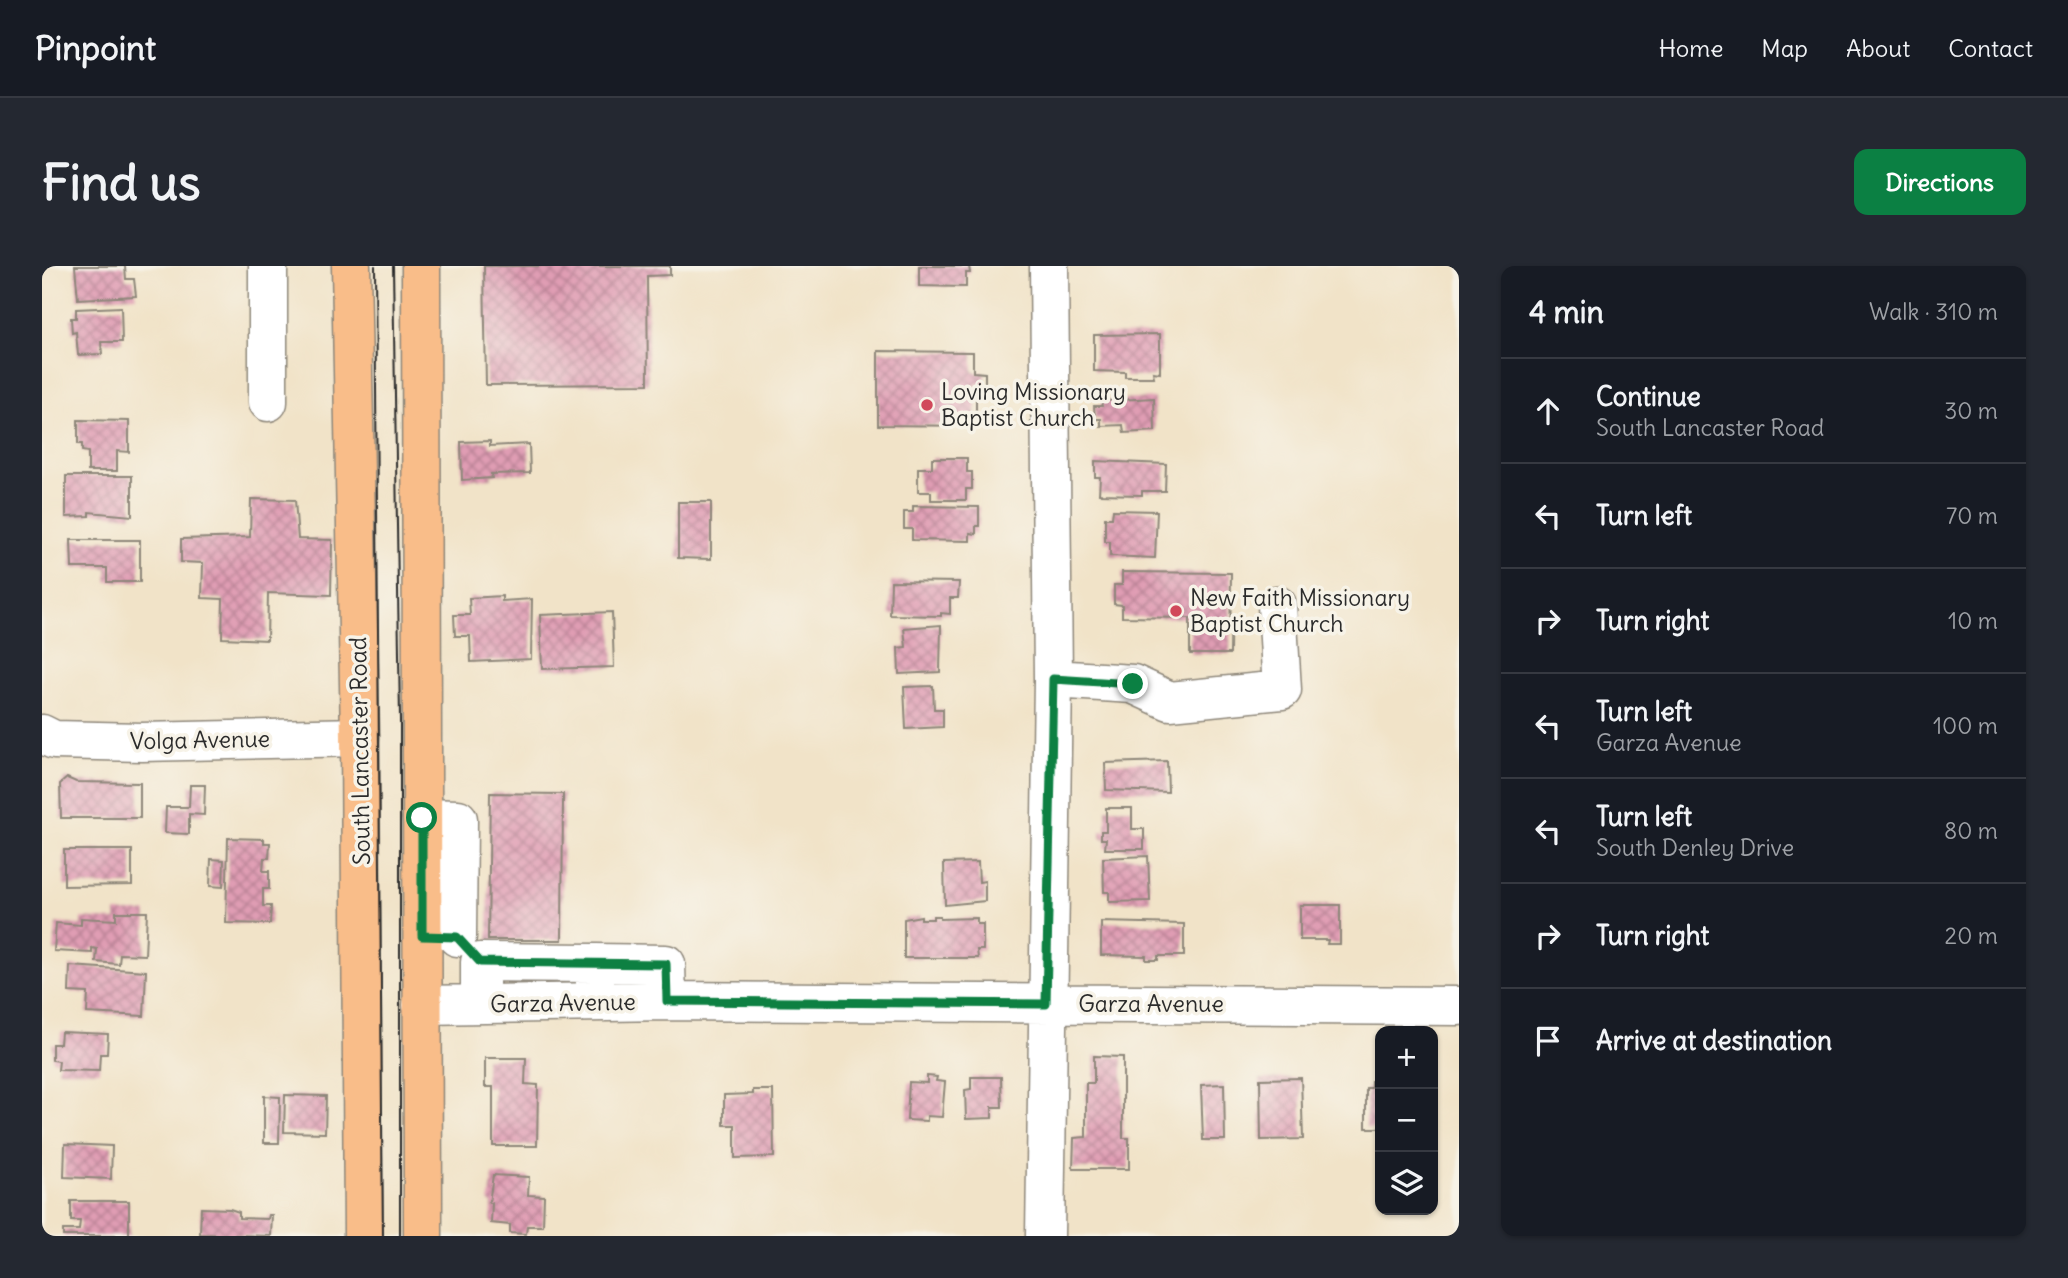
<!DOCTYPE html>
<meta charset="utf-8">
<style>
:root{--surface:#171b24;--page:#242831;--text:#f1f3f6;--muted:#9ea1a6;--line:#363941;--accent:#0b8043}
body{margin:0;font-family:Delius,sans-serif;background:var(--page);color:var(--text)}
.controls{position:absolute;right:21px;bottom:21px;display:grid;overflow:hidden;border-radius:14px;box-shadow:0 2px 5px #0004}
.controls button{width:63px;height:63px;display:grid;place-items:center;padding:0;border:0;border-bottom:2px solid var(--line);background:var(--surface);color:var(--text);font:35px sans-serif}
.stop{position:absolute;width:21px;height:21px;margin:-16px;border:5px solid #0b8043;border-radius:50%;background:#fff}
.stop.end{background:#0b8043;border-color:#fff;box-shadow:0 2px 7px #0008}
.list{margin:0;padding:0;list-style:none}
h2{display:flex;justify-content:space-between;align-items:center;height:91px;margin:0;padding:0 28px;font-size:30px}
h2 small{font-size:23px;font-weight:400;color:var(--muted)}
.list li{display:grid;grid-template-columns:46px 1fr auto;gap:21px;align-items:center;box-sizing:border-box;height:105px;padding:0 28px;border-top:2px solid var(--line)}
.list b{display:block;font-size:26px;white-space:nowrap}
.list p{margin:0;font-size:23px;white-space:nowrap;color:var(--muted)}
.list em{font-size:23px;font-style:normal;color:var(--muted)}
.icon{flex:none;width:38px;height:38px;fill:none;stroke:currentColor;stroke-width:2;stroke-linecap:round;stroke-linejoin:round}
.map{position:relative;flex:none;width:1417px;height:970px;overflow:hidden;border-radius:14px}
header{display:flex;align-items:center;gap:42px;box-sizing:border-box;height:98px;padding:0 35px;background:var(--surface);border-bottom:2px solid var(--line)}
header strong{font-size:33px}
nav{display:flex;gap:38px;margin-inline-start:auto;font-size:24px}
.intro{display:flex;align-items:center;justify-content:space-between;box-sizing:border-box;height:168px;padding:0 42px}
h1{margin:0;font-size:49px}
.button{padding:18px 32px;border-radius:14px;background:var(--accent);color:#fff;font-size:24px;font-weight:700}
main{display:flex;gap:42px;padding:0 42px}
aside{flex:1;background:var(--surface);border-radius:14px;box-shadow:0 2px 5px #0004}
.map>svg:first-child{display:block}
</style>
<header>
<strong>Pinpoint</strong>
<nav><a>Home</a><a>Map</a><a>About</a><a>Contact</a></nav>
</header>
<div class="intro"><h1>Find us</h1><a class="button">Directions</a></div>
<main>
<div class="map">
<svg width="1417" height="970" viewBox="0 0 1417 970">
<defs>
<pattern id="building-cross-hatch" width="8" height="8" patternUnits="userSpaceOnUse" patternTransform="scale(1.75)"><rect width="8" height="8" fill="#e09db4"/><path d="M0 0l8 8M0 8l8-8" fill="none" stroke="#b68093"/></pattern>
</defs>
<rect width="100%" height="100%" fill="#f7f3e8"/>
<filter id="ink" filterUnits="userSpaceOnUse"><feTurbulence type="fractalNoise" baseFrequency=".0143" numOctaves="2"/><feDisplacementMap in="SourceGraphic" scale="14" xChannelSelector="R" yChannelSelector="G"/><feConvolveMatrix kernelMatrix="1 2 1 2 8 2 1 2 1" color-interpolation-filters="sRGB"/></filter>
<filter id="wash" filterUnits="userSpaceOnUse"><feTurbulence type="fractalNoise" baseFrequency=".00686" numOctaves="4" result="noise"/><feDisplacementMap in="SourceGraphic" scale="28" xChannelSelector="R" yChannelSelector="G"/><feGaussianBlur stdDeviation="1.57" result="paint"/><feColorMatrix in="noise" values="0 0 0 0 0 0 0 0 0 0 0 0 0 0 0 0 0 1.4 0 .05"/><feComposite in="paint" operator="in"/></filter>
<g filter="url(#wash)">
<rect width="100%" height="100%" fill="#f1e3c8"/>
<g id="blocks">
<path fill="url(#building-cross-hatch)" d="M33,0H83L84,13H92L94,30L36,33Z
M442,0H628V9L605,10L606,118L444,119Z
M877,0H927L928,7H924V21L877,20Z
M79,41L80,76H59L60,88L36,89L34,66L30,67L29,52H34V43Z
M1118,68V107L1111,106L1112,111H1083V106L1052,105V69Z
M836,85L931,86V106L943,107V118H934V160L836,159Z
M1112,132L1113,165L1082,167L1081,159L1059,160V153H1053L1052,140H1060L1059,135Z
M36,154L87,155V186L75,185V205H46V186L40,185V178H36Z
M448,175V180L487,178L488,207L449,208L450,212L420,214L419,176Z
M890,192H925V206H930V223H924V234H889V226H876V202H890Z
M1053,195L1124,198L1123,225H1100V229L1057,228L1058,211H1053Z
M24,210H90V250L47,246V250L24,251Z
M209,233L253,234L256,273L290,274L289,329L226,327L225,374L180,372L181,333L160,332L161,297L139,296V273L208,271Z
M636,236H669V293L636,292Z
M871,240L937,241V260H934V268L928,267V275L870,274V263H862V246H871Z
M1071,244L1115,245L1113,292L1068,290V276H1063V252H1070Z
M29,274H98V316H65V302H30Z
M1080,306L1189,307L1188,388H1148V352L1080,351V339L1072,338V319H1080Z
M849,315L917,316L916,332H908V348L899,347V350L848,349Z
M460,330V335L490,333L489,393L429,396L428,370H413L412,349H428L427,332Z
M570,346L572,401L500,403L498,349Z
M899,359L898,406L857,408L856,382L864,381L862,362Z
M891,420L892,443H901V461L864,463L862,421Z
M1125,495L1126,526L1064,524L1063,497Z
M25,512L34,516L98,517V552H19L18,518Z
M148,519H163L162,549L147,548V568L123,567L124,541H147Z
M448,527L521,528L520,674H446Z
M1064,542H1090V563H1102V583H1063L1064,573H1059V565H1064Z
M186,572L222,573V577H228L227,592H222L221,605H227V623H221V640H229L228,658L184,657Z
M22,584H90V619L22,620Z
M1106,590L1108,635L1067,636V626H1062L1061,592Z
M169,593L182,594L181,621L168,620Z
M936,596L937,616L943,615V635L903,639L902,597Z
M1258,639H1298V678H1285L1286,674H1258Z
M74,646H105L103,689L78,688L77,698L54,696L55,683L50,682V687L12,685L14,657L39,659V652L74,654Z
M879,650V653H891V650H898V653L935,652V658H941V684H935L936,692H862V653Z
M1059,656L1142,658V690H1116V694H1104V690L1059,689Z
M28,700L104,705L102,750L45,747L46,727L27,726Z
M19,766L66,768L65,788H58L57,805L16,804L17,795L10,794V778H18Z
M1052,790L1081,791V872H1087V903H1031L1032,872L1044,871V817H1052Z
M443,792H484L483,818L496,819L495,880H451V821H443Z
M885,810L895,811L894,815L903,816L900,851L885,850V855L865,854L867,816L885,817Z
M929,811H959L960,841H950V852L924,853L923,824L929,823Z
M1259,812L1261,873L1219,874L1218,813Z
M1329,815H1338V862H1324V822H1329Z
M1182,818L1183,874H1161L1159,819Z
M711,824H731L732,891L693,892V859H682V829L711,828Z
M243,829L284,830L283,867L242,866Z
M222,830L238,831L237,877H222Z
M23,878L70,880L69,913L22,911Z
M451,909L487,911L486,929L502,930L501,960H485L484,968L468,967V959L449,957L450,937H447Z
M29,935H87V970H21V964H37L38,955H29Z
M159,942L188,943L197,946V952L226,953L227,949H230L229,970L158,968Z"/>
</g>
</g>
<g filter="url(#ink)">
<use href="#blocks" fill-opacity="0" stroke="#8e877a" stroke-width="2"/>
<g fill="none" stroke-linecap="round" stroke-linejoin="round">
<defs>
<path id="minor" d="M226,136V0
M1011,413L1091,418L1128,435L1240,424L1235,339
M0,468L12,474L100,476L318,471
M380,552L416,553L415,671
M553,724V697L624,698L625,735
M438,738V696L553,697
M380,739L625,735L1417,740
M1003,970L1011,413L1007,0"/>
<path id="major" d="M309,0L318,471L321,970
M379,0L381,970"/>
</defs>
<use href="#minor" stroke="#8e877a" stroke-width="41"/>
<use href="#major" stroke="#8e877a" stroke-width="41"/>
<use href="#minor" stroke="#fff" stroke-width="38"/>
<use href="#major" stroke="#f9bd89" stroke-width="38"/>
<path stroke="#2b2b2b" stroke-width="2" d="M333,0L341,970
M351,0L358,453V970"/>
</g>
</g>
<g fill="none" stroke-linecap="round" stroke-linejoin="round" filter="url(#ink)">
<path stroke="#0b8043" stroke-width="9" d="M380,552V670L415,671L438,696L624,698L625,735L1004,738L1011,413L1091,418"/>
</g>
<g fill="#d1495b" stroke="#f7f3e8" stroke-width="2.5">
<circle cx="885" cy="139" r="7"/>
<circle cx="1134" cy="345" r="7"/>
</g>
<g text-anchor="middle" stroke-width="7" stroke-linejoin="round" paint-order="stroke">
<g font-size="23" fill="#2b2b2b" stroke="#f7f3e8" text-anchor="start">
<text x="899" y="134">Loving Missionary<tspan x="899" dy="26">Baptist Church</tspan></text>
<text x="1148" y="340">New Faith Missionary<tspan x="1148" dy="26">Baptist Church</tspan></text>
</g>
<g font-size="23" fill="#2b2b2b" stroke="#f7f3e8">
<text transform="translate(158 474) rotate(-1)" y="8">Volga Avenue</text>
<text transform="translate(318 485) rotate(-91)" y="8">South Lancaster Road</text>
<text transform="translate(521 737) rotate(-1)" y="8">Garza Avenue</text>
<text x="1109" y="746">Garza Avenue</text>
</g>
</g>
</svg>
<div class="controls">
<button>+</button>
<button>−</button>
<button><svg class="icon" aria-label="layers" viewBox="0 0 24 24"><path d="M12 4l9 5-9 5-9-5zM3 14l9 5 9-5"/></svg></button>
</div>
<div class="stop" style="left:380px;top:552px"></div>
<div class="stop end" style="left:1091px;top:418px"></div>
</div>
<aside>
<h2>4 min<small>Walk · 310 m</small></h2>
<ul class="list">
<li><svg class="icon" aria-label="ahead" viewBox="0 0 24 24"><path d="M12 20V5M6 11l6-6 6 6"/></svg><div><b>Continue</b><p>South Lancaster Road</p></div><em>30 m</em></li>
<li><svg class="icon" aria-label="left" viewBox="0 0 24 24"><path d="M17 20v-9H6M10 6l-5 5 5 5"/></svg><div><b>Turn left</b></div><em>70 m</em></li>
<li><svg class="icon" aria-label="right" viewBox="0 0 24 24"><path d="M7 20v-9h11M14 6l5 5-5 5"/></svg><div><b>Turn right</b></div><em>10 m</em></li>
<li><svg class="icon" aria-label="left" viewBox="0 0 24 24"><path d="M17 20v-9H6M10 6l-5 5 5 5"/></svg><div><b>Turn left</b><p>Garza Avenue</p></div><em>100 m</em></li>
<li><svg class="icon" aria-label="left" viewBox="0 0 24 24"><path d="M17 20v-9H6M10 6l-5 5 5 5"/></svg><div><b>Turn left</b><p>South Denley Drive</p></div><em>80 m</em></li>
<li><svg class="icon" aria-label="right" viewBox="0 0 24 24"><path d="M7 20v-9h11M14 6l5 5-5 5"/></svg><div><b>Turn right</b></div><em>20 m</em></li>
<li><svg class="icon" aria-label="arrive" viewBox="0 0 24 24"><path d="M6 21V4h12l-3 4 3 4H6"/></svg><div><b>Arrive at destination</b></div></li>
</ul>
</aside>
</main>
